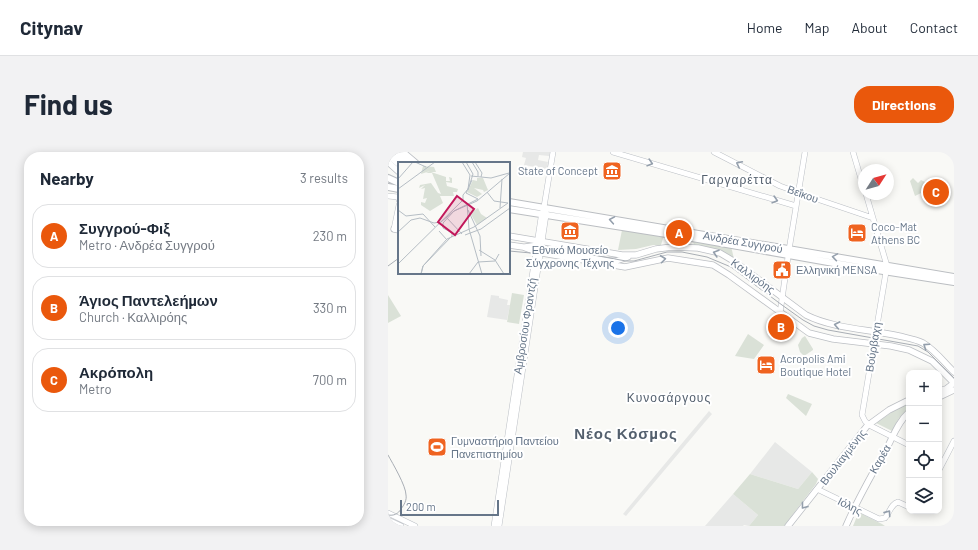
<!DOCTYPE html>
<meta charset="utf-8">
<style>
:root{--surface:#fff;--page:#f2f2f3;--text:#1f2937;--muted:#747a83;--line:#e0e1e3;--accent:#ea580c}
body{margin:0;font-family:Barlow,sans-serif;background:var(--page);color:var(--text)}
.controls{position:absolute;right:12px;bottom:12px;display:grid;overflow:hidden;border-radius:8px;box-shadow:0 2px 10px #0003}
.controls button{width:36px;height:36px;display:grid;place-items:center;padding:0;border:0;border-bottom:1px solid var(--line);background:var(--surface);color:var(--text);font:20px sans-serif}
.compass{position:absolute;left:470px;top:12px;width:36px;height:36px;border-radius:50%;background:var(--surface);box-shadow:0 2px 10px #0003;rotate:54deg}
.scale{position:absolute;left:12px;bottom:10px;width:99px;box-sizing:border-box;padding-left:4px;border:2px solid #667689;border-top:0;font-size:11px;line-height:14px;white-space:nowrap;color:#667689;-webkit-text-stroke:3px #fff;paint-order:stroke}
.you{position:absolute;left:230px;top:176px;width:14px;height:14px;margin:-10px;border:3px solid #fff;border-radius:50%;background:#1a73e8;box-shadow:0 0 0 6px #1a73e833}
.badge{display:grid;place-items:center;width:26px;height:26px;border-radius:50%;background:var(--accent);color:#fff;font-size:13px;font-weight:700}
.pin{position:absolute;translate:-50% -50%;border:2px solid #fff;box-shadow:0 1px 4px #0006}
.list{margin:0;padding:0;list-style:none}
h2{display:flex;justify-content:space-between;align-items:center;height:52px;margin:0;padding:0 16px;font-size:17px}
h2 small{font-size:13px;font-weight:400;color:var(--muted)}
.list li{display:grid;grid-template-columns:26px 1fr auto;gap:12px;align-items:center;box-sizing:border-box;height:64px;margin:0 8px 8px;padding:0 8px;border:1px solid var(--line);border-radius:16px}
.list b{display:block;font-size:15px;white-space:nowrap}
.list p{margin:0;font-size:13px;white-space:nowrap;color:var(--muted)}
.list em{font-size:13px;font-style:normal;color:var(--muted)}
.icon{flex:none;width:22px;height:22px;fill:none;stroke:currentColor;stroke-width:2;stroke-linecap:round;stroke-linejoin:round}
.map{position:relative;flex:none;width:566px;height:374px;overflow:hidden;border-radius:16px}
header{display:flex;align-items:center;gap:24px;box-sizing:border-box;height:56px;padding:0 20px;background:var(--surface);border-bottom:1px solid var(--line)}
header strong{font-size:19px}
nav{display:flex;gap:22px;margin-inline-start:auto;font-size:14px}
.intro{display:flex;align-items:center;justify-content:space-between;box-sizing:border-box;height:96px;padding:0 24px}
h1{margin:0;font-size:28px}
.button{padding:10px 18px;border-radius:16px;background:var(--accent);color:#fff;font-size:14px;font-weight:700}
main{display:flex;gap:24px;padding:0 24px}
aside{flex:1;background:var(--surface);border-radius:16px;box-shadow:0 2px 10px #0003}
.map>svg:first-child{display:block}
</style>
<header>
<strong>Citynav</strong>
<nav><a>Home</a><a>Map</a><a>About</a><a>Contact</a></nav>
</header>
<div class="intro"><h1>Find us</h1><a class="button">Directions</a></div>
<main>
<aside>
<h2>Nearby<small>3 results</small></h2>
<ul class="list">
<li><span class="badge">A</span><div><b>Συγγρού-Φιξ</b><p>Metro · Ανδρέα Συγγρού</p></div><em>230 m</em></li>
<li><span class="badge">B</span><div><b>Άγιος Παντελεήμων</b><p>Church · Καλλιρόης</p></div><em>330 m</em></li>
<li><span class="badge">C</span><div><b>Ακρόπολη</b><p>Metro</p></div><em>700 m</em></li>
</ul>
</aside>
<div class="map">
<svg width="566" height="374" viewBox="0 0 566 374">
<rect width="100%" height="100%" fill="#f9f9f6"/>
<path fill="#e7e8e7" d="M135,0H162L161,4L151,3L150,8L160,10L159,17L136,13L138,6L134,5Z
M103,143L111,144V146L120,148L119,153H122L119,168L99,165Z
M321,259L324,262L317,270L238,364L235,362Z
M387,290L424,320L410,337L362,322Z
M345,342L370,363L361,374L356,373L355,374H317Z"/>
<path fill="#dae1d7" d="M525,26L530,31L533,28L537,30L542,38L541,42L535,44L533,41L527,44L522,29Z
M234,78L276,83L273,93H265L248,97L230,98Z
M305,89L343,94L346,107L306,94Z
M124,141L136,143L131,172L119,170Z
M0,143L13,164L0,171Z
M360,182L376,193L366,207L347,204Z
M417,184L425,197V198L416,204L412,200L410,193L414,186Z
M400,242L424,252L418,264L398,246Z
M521,251V256L511,266L504,279L488,271L507,258Z
M424,320L430,327L428,332L396,374H361L370,363L345,342L362,322L410,337Z
M472,361L494,372L497,374H465L470,362Z"/>
<g fill="none" stroke-linecap="round" stroke-linejoin="round">
<defs>
<path id="secondary" d="M225,0L408,54
M326,0L392,34L414,42L485,66
M465,0L476,37
M478,42L499,114L474,263L477,269L481,273L521,293
M0,44L10,45L11,48
M6,77L11,53
M392,161L401,98L417,0
M551,318L566,289
M429,337L491,367L497,366C502,360 503,352 510,350L521,355
M528,359H530
M0,361L27,374
M0,368L13,374
M106,374L153,66L156,55L165,0
M111,374L158,63V60"/>
<path id="primary" d="M9,0L21,11
M15,0L28,11
M0,10L11,20
M6,77L11,78
M121,84L234,103H248L268,97L284,95L310,96L332,101L347,110L418,163C446,177 481,177 511,184C519,186 527,187 535,191C547,198 556,210 566,220
M121,93L135,95L148,100L237,115L280,106L325,113L341,123L421,181L445,187L503,194L521,198L544,209L566,231
M137,95L151,93L154,90
M148,100L153,97L222,109H228L240,105
M551,239L558,237L566,231
M551,245L566,238
M400,374L479,274L501,258L521,248
M458,374C470,346 485,320 500,294C506,282 511,269 521,260"/>
<path id="highway" d="M4,0L16,11
M0,3L11,12
M0,26L11,31
M0,35L11,37
M121,50L566,125
M121,57L310,87L457,113L566,130"/>
</defs>
<use href="#secondary" stroke="#bbbfc5" stroke-width="6"/>
<use href="#primary" stroke="#bcbfc4" stroke-width="7"/>
<use href="#highway" stroke="#bbbec2" stroke-width="8"/>
<use href="#secondary" stroke="#fff" stroke-width="5"/>
<use href="#primary" stroke="#fff" stroke-width="5.5"/>
<use href="#highway" stroke="#fff" stroke-width="6"/>
<path stroke="#a9aeb5" stroke-width="1" d="M121,99L143,101L156,94L238,109H246L279,100H294L319,105L343,115L394,153L415,168L426,174L440,178L530,194L540,200L566,226
M0,114L11,106
M0,303C5,312 18,334 18,343C19,348 16,353 13,357C10,362 6,364 0,363"/>
</g>
<defs><path id="oneway-chevron" d="M-2-3.5L2.5 0L-2 3.5" fill="none" stroke-width="1.6" stroke-linecap="round" stroke-linejoin="round"/></defs>
<g stroke="#949fac">
<use href="#oneway-chevron" transform="translate(262 11) rotate(17)"/>
<use href="#oneway-chevron" transform="translate(351 12) rotate(-153)"/>
<use href="#oneway-chevron" transform="translate(387 48) rotate(16)"/>
<use href="#oneway-chevron" transform="translate(224 68) rotate(-170)"/>
<use href="#oneway-chevron" transform="translate(328 101) rotate(-163)"/>
<use href="#oneway-chevron" transform="translate(447 105) rotate(-171)"/>
<use href="#oneway-chevron" transform="translate(275 107) rotate(-7)"/>
<use href="#oneway-chevron" transform="translate(449 173) rotate(-169)"/>
<use href="#oneway-chevron" transform="translate(538 194) rotate(-146)"/>
<use href="#oneway-chevron" transform="translate(416 354) rotate(128)"/>
<use href="#oneway-chevron" transform="translate(500 361) rotate(-55)"/>
</g>
<defs>
<symbol id="museum-square" viewBox="-11 -11 22 22"><rect x="-9" y="-9" width="18" height="18" rx="4" fill="#ef6320" stroke="#fff"/><path d="M0-6L6-3V-2H-6V-3ZM-5-1h2V3h-2ZM-1-1h2V3h-2ZM3-1h2V3H3ZM-6 4H6V6H-6Z" fill="#fff"/></symbol>
<symbol id="hotel-square" viewBox="-11 -11 22 22"><rect x="-9" y="-9" width="18" height="18" rx="4" fill="#ef6320" stroke="#fff"/><path d="M-6-4.5h1.5V1H6V5H4.5V3h-9V5H-6ZM-4 0a1.8 1.8 0 1 1 3.6 0ZM.5 0V-2.5h3Q6-2.5 6 0Z" fill="#fff"/></symbol>
<symbol id="civic-square" viewBox="-11 -11 22 22"><rect x="-9" y="-9" width="18" height="18" rx="4" fill="#ef6320" stroke="#fff"/><path d="M-.6-6.5H3V-4.5H.6V-3L4-1V1h2V6H-6V1h2V-1L-.6-3ZM-1.2 2.5V6h2.4V2.5Z" fill="#fff"/></symbol>
<symbol id="stadium-square" viewBox="-11 -11 22 22"><rect x="-9" y="-9" width="18" height="18" rx="4" fill="#ef6320" stroke="#fff"/><path d="M0-5a6.5 5 0 1 0 0 10a6.5 5 0 1 0 0-10ZM-3.5-1.8h7v3.6h-7Z" fill="#fff"/></symbol>
</defs>
<g fill-rule="evenodd">
<use href="#museum-square" x="213" y="8" width="22" height="22"/>
<use href="#museum-square" x="171" y="68" width="22" height="22"/>
<use href="#hotel-square" x="458" y="70" width="22" height="22"/>
<use href="#civic-square" x="383" y="107" width="22" height="22"/>
<use href="#hotel-square" x="367" y="202" width="22" height="22"/>
<use href="#stadium-square" x="38" y="284" width="22" height="22"/>
</g>
<g text-anchor="middle" stroke-width="4" stroke-linejoin="round" paint-order="stroke">
<g font-size="11" fill="#667689" stroke="#fff" text-anchor="start">
<text x="210" y="23" text-anchor="end">State of Concept</text>
<text x="483" y="79">Coco-Mat<tspan x="483" dy="13">Athens BC</tspan></text>
<text x="182" y="102" text-anchor="middle">Εθνικό Μουσείο<tspan x="182" dy="13">Σύγχρονης Τέχνης</tspan></text>
<text x="408" y="122">Ελληνική MENSA</text>
<text x="392" y="211">Acropolis Ami<tspan x="392" dy="13">Boutique Hotel</tspan></text>
<text x="63" y="293">Γυμναστήριο Παντείου<tspan x="63" dy="13">Πανεπιστημίου</tspan></text>
</g>
<g font-size="11" fill="#667689" stroke="#fff">
<text transform="translate(415 42) rotate(20)" y="4">Βεΐκου</text>
<text transform="translate(355 90) rotate(10)" y="4">Ανδρέα Συγγρού</text>
<text transform="translate(365 124) rotate(36)" y="4">Καλλιρόης</text>
<text transform="translate(137 174) rotate(-81)" y="4">Αμβροσίου Φραντζή</text>
<text transform="translate(485 195) rotate(-81)" y="4">Βούρβαχη</text>
<text transform="translate(455 305) rotate(-52)" y="4">Βουλιαγμένης</text>
<text transform="translate(492 307) rotate(-60)" y="4">Καρέα</text>
<text transform="translate(462 354) rotate(27)" y="4">Ιόλης</text>
</g>
<g font-size="12" letter-spacing="1" fill="#54606e" stroke="#fff">
<text x="349" y="32">Γαργαρέττα</text>
<text x="281" y="250">Κυνοσάργους</text>
</g>
<g font-size="15" font-weight="bold" letter-spacing="1" fill="#54606e" stroke="#fff">
<text x="238" y="287">Νέος Κόσμος</text>
</g>
</g>
<g transform="translate(10 10)">
<rect width="112" height="112" fill="#f9f9f6"/>
<path d="M25,4L36,5L38,10H33L48,15V19H52L51,15L54,16V21L48,20L49,24L60,27L59,30H55L56,34H42L45,41L32,49L23,43V40L27,41L29,36L25,37L27,26L23,27L27,23L21,26L22,23L33,21L40,31L43,32L34,11H28L32,9L23,12ZM79,16H85L90,28L86,30L85,28L76,26L84,32L79,35L69,30L75,18L79,19ZM80,46L83,52L89,56L79,63L72,51Z" fill="#dae1d7"/>
<path fill="none" stroke="#b5bdc4" stroke-width="1" d="M17,0L28,5M64,0L72,13L70,27L65,33V39L69,41L71,67L84,112M68,0L75,12L70,28M74,0L80,10V14M77,0L84,11L83,15M73,14L93,16L111,11M0,17L15,0M0,27L37,0M89,30L96,39L110,41M102,46L104,17M0,48L8,54L25,52L37,65M70,48L82,74L83,94M48,55L64,72M43,60L56,49L79,39L112,11M41,69L49,78M0,70L13,58L22,56L36,61L42,60M67,73L83,67L112,46M81,88L97,98L106,112M0,102L65,38M23,112L25,104L49,77L76,65L110,41M23,112L25,104L54,74V71L45,66V61L56,49L80,37L68,31L74,18M71,112L80,100L97,99L101,92"/>
<path fill="#c2185b" fill-opacity="0.15" stroke="#c2185b" stroke-width="2" d="M59,34L76,47L57,73L40,60Z"/>
<rect width="112" height="112" fill="none" stroke="#667689" stroke-width="2"/>
</g>
</svg>
<div class="controls">
<button>+</button>
<button>−</button>
<button><svg class="icon" aria-label="locate" viewBox="0 0 24 24"><circle cx="12" cy="12" r="6"/><path d="M12 2v4M12 18v4M2 12h4M18 12h4"/></svg></button>
<button><svg class="icon" aria-label="layers" viewBox="0 0 24 24"><path d="M12 4l9 5-9 5-9-5zM3 14l9 5 9-5"/></svg></button>
</div>
<svg class="compass" viewBox="-18 -18 36 36"><path d="M0-13l5 13h-10z" fill="#e53935"/><path d="M0 13l5-13h-10z" fill="#747a83"/></svg>
<div class="scale">200 m</div>
<div class="you"></div>
<div class="pin badge" style="left:291px;top:81px">A</div>
<div class="pin badge" style="left:393px;top:175px">B</div>
<div class="pin badge" style="left:548px;top:40px">C</div>
</div>
</main>
